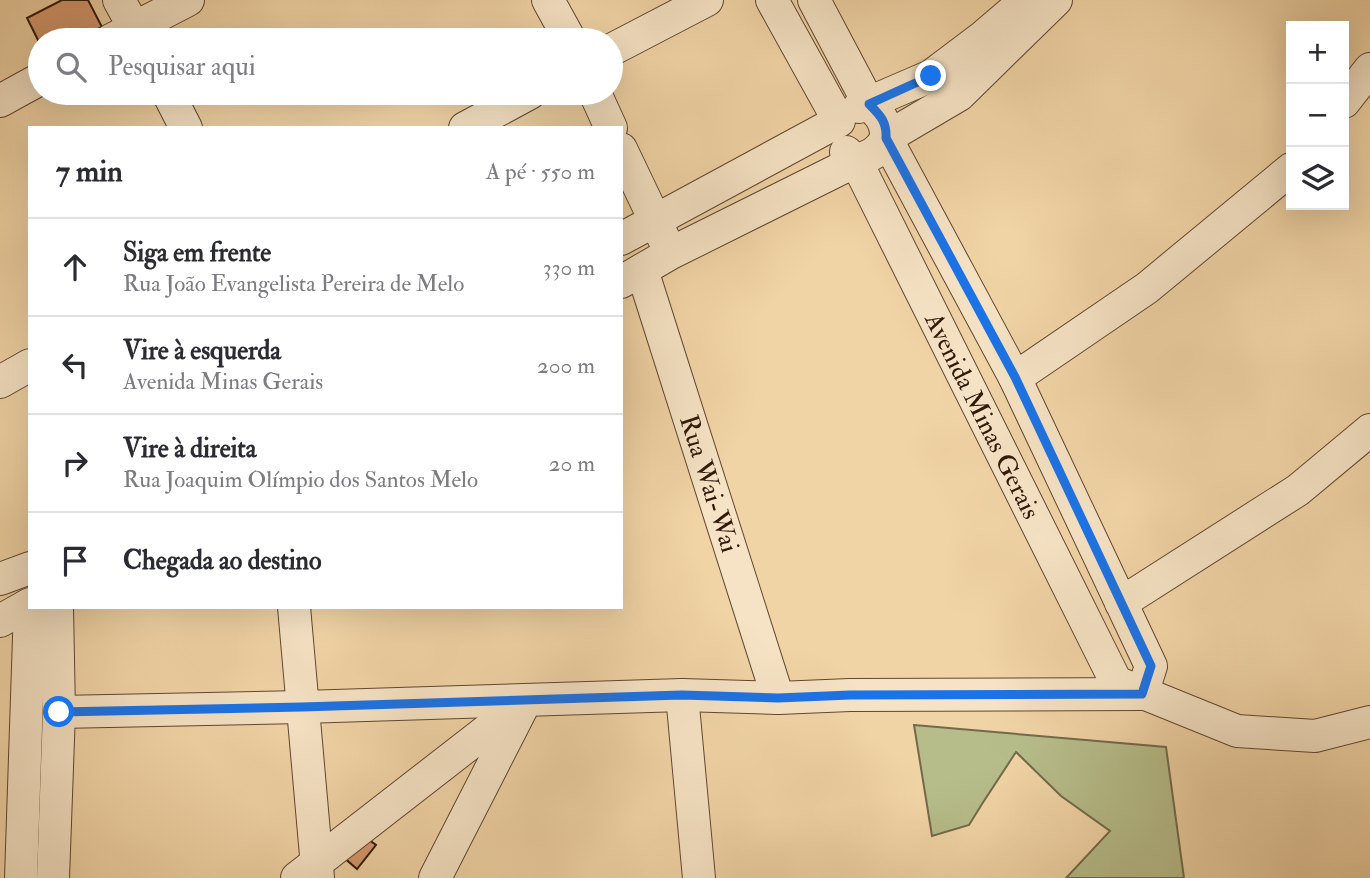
<!DOCTYPE html>
<html lang="pt">
<meta charset="utf-8">
<style>
:root{--surface:#fff;--page:#f7f7f7;--text:#2b2b33;--muted:#7c7c81;--line:#e1e1e2}
body{margin:0;font-family:"IM FELL Double Pica",serif;background:var(--page);color:var(--text)}
.controls{position:absolute;right:21px;top:21px;display:grid;overflow:hidden;border-radius:0px;box-shadow:0 7px 28px #0002}
.controls button{width:63px;height:63px;display:grid;place-items:center;padding:0;border:0;border-bottom:2px solid var(--line);background:var(--surface);color:var(--text);font:35px sans-serif}
.stop{position:absolute;width:21px;height:21px;margin:-16px;border:5px solid #1a73e8;border-radius:50%;background:#fff}
.stop.end{background:#1a73e8;border-color:#fff;box-shadow:0 2px 7px #0008}
.list{margin:0;padding:0;list-style:none}
h2{display:flex;justify-content:space-between;align-items:center;height:91px;margin:0;padding:0 28px;font-size:30px}
h2 small{font-size:23px;font-weight:400;color:var(--muted)}
.list li{display:grid;grid-template-columns:46px 1fr auto;gap:21px;align-items:center;box-sizing:border-box;height:98px;padding:0 28px;border-top:2px solid var(--line)}
.list b{display:block;font-size:26px;white-space:nowrap}
.list p{margin:0;font-size:23px;white-space:nowrap;color:var(--muted)}
.list em{font-size:23px;font-style:normal;color:var(--muted)}
.icon{flex:none;width:38px;height:38px;fill:none;stroke:currentColor;stroke-width:2;stroke-linecap:round;stroke-linejoin:round}
.map{position:relative;flex:none;width:1370px;height:878px;overflow:hidden}
.search{position:absolute;background:var(--surface);box-shadow:0 7px 28px #0002;left:28px;top:28px;width:595px;height:77px;display:flex;align-items:center;gap:18px;box-sizing:border-box;padding:0 24px;border-radius:38px;color:var(--muted);font-size:26px}
.panel{position:absolute;background:var(--surface);box-shadow:0 7px 28px #0002;left:28px;top:126px;width:595px;height:483px;border-radius:0px}
.map>svg:first-child{display:block}
</style>
<div class="map">
<svg width="1370" height="878" viewBox="0 0 1370 878">
<rect width="100%" height="100%" fill="#f1d4a6"/>
<filter id="stains"><feTurbulence type="fractalNoise" baseFrequency=".00286" numOctaves="4"/><feColorMatrix values="0 0 0 0 .2 0 0 0 0 .09 0 0 0 0 .02 0 0 0 .5 -.17"/></filter>
<radialGradient id="worn" r=".72"><stop offset=".6" stop-color="#630" stop-opacity="0"/><stop offset="1" stop-color="#630" stop-opacity=".3"/></radialGradient>
<path fill="#b6bd8a" stroke="#736a4a" stroke-width="2" d="M914,725L1166,747L1184,878H1066L1110,831L1061,796L1016,752L982,804L969,825L932,836Z"/>
<path fill="#d5996e" stroke="#301809" stroke-width="2" d="M62,0H88L102,27L77,40H40V44L27,18Z
M360,833L376,845L357,869L342,856Z"/>
<g fill="none" stroke-linecap="round" stroke-linejoin="round">
<defs>
<g id="minor">
<path d="M119,0L141,40"/>
<path d="M548,0L570,40"/>
<path d="M814,0L869,104C880,115 887,122 886,138L1015,378L1151,666L1142,694"/>
<path d="M111,40L188,0"/>
<path d="M611,50L707,0"/>
<path d="M168,93L186,128"/>
<path d="M595,93L611,128"/>
<path d="M0,101L40,79"/>
<path d="M1344,102L1370,69"/>
<path d="M859,107L931,76L984,36L1026,0"/>
<path d="M465,128L530,93"/>
<path d="M621,149L664,239"/>
<path id="s1" d="M846,152L856,161L1116,682L1237,731L1315,736L1370,722"/>
<path d="M621,239L839,121L772,0"/>
<path id="s2" d="M642,270L778,698"/>
<path d="M621,282L671,253L856,161C870,156 880,152 886,138L959,95L1056,0"/>
<path d="M1015,378L1147,288L1291,169"/>
<path d="M0,382L30,365"/>
<path d="M0,579L30,568"/>
<path d="M1121,603L1298,490L1370,430"/>
<path d="M294,607L318,878"/>
<path d="M0,621L30,604"/>
<path d="M682,695L699,878"/>
<path d="M59,712L302,707L682,695L778,698L850,695L1142,694"/>
<path d="M21,878L30,607"/>
<path d="M53,878L59,712L57,607"/>
<path d="M297,878L526,700L435,878"/>
</g>
</defs>
<use href="#minor" stroke="#604730" stroke-width="34"/>
<use href="#minor" stroke="#f6e3c5" stroke-width="32"/>
</g>
<g fill="none" stroke-linecap="round" stroke-linejoin="round">
<path stroke="#1a73e8" stroke-width="9" d="M59,712L302,707L682,695L778,698L850,695L1142,694L1151,666L1015,377L886,138C887,122 880,115 869,104L931,76"/>
</g>
<g text-anchor="middle" stroke-width="6" stroke-linejoin="round" paint-order="stroke">
<g font-size="26" fill="#301809" stroke="#f6e3c5">
<text dy="9" stroke="none"><textPath href="#s1" startOffset="298">Avenida Minas Gerais</textPath></text>
<text dy="9" stroke="none"><textPath href="#s2" startOffset="224">Rua Wai-Wai</textPath></text>
</g>
</g>
<rect width="100%" height="100%" filter="url(#stains)"/>
<rect width="100%" height="100%" fill="url(#worn)"/>
</svg>
<div class="controls">
<button>+</button>
<button>−</button>
<button><svg class="icon" aria-label="layers" viewBox="0 0 24 24"><path d="M12 4l9 5-9 5-9-5zM3 14l9 5 9-5"/></svg></button>
</div>
<div class="stop" style="left:59px;top:712px"></div>
<div class="stop end" style="left:931px;top:76px"></div>
<div class="search"><svg class="icon" aria-label="search" viewBox="0 0 24 24"><circle cx="10" cy="10" r="6"/><path d="M15 15l6 6"/></svg>Pesquisar aqui</div>
<section class="panel">
<h2>7 min<small>A pé · 550 m</small></h2>
<ul class="list">
<li><svg class="icon" aria-label="ahead" viewBox="0 0 24 24"><path d="M12 20V5M6 11l6-6 6 6"/></svg><div><b>Siga em frente</b><p>Rua João Evangelista Pereira de Melo</p></div><em>330 m</em></li>
<li><svg class="icon" aria-label="left" viewBox="0 0 24 24"><path d="M17 20v-9H6M10 6l-5 5 5 5"/></svg><div><b>Vire à esquerda</b><p>Avenida Minas Gerais</p></div><em>200 m</em></li>
<li><svg class="icon" aria-label="right" viewBox="0 0 24 24"><path d="M7 20v-9h11M14 6l5 5-5 5"/></svg><div><b>Vire à direita</b><p>Rua Joaquim Olímpio dos Santos Melo</p></div><em>20 m</em></li>
<li><svg class="icon" aria-label="arrive" viewBox="0 0 24 24"><path d="M6 21V4h12l-3 4 3 4H6"/></svg><div><b>Chegada ao destino</b></div></li>
</ul>
</section>
</div>
